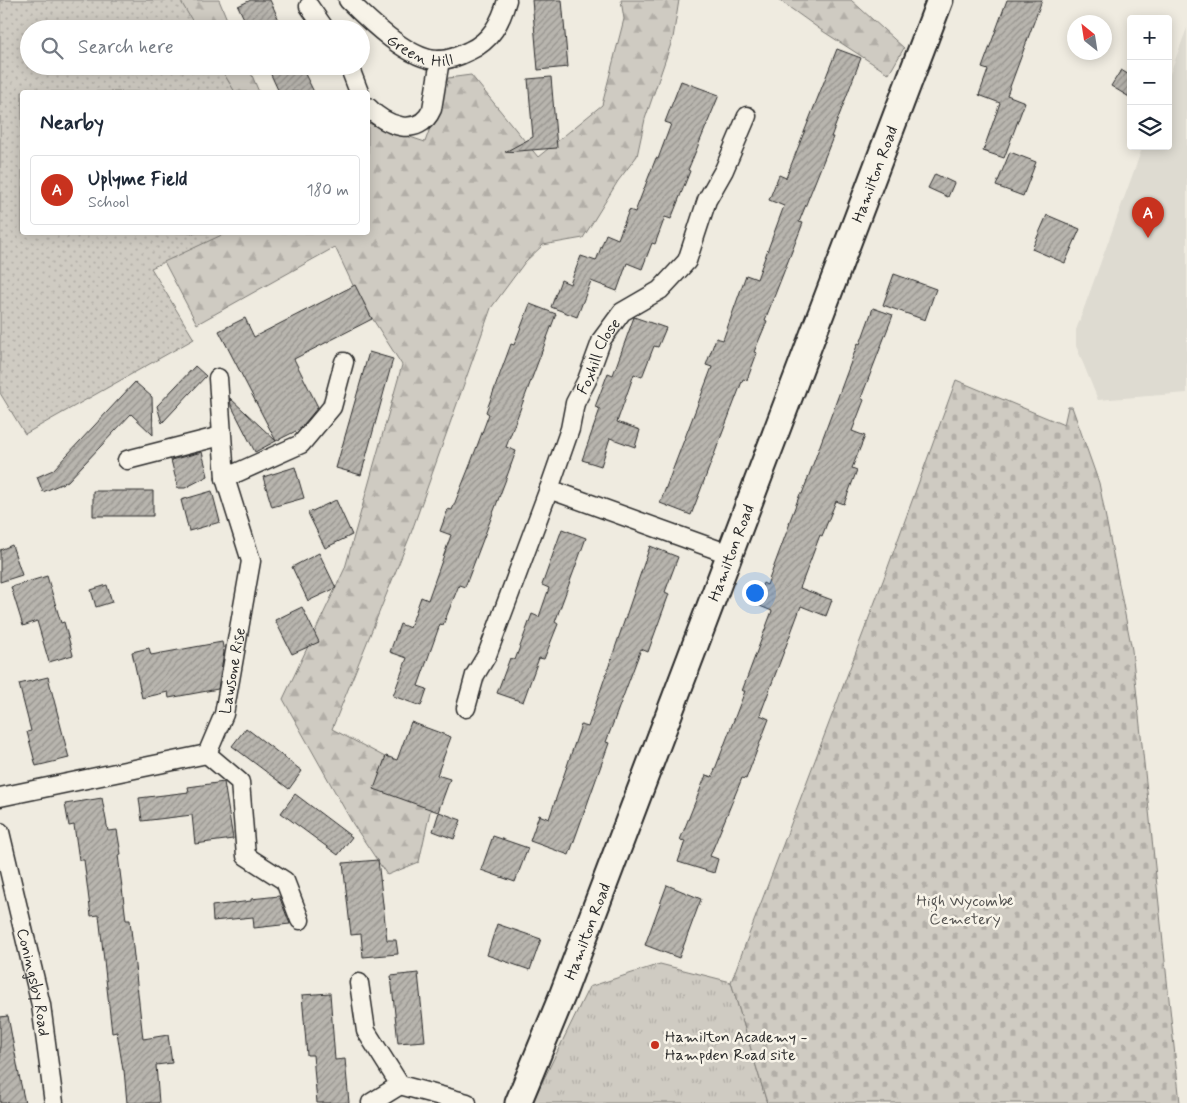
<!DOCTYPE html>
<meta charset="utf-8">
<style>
:root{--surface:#fff;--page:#f6f6f7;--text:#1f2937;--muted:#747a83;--line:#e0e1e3;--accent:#c8321e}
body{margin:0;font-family:Mynerve,sans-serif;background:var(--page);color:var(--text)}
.controls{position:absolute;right:15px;top:15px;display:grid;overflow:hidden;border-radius:5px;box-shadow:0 2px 12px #0003}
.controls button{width:45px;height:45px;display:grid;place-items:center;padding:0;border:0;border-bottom:1px solid var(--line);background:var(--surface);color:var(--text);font:25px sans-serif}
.compass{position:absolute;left:1067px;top:15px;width:45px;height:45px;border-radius:50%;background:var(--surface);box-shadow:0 2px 12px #0003;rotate:330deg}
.you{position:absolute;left:754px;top:592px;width:18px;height:18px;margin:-12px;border:4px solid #fff;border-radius:50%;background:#1a73e8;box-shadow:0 0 0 8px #1a73e833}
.badge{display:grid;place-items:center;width:32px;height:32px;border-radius:50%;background:var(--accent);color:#fff;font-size:16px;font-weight:700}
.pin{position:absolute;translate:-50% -41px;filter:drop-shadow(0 1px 2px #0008)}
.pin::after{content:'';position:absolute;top:26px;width:18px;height:15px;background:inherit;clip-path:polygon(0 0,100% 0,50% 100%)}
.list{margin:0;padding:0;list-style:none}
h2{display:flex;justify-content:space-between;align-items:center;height:65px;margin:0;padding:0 20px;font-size:21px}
h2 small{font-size:16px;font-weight:400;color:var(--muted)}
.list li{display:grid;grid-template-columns:32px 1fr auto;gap:15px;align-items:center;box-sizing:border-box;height:70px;margin:0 10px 10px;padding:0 10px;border:1px solid var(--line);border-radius:5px}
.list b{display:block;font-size:19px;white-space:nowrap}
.list p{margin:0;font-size:16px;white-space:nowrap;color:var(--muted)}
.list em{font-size:16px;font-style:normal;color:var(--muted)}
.icon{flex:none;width:28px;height:28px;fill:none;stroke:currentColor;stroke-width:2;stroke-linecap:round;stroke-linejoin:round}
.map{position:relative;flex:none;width:1187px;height:1103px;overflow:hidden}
.search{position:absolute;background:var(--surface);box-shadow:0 2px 12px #0003;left:20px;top:20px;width:350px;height:55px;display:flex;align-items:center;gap:12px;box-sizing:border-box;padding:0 18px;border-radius:28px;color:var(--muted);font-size:19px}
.panel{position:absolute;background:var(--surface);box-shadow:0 2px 12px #0003;left:20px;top:90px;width:350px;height:145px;border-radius:5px}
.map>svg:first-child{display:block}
</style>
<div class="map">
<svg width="1187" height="1103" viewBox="0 0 1187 1103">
<defs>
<pattern id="grass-tufts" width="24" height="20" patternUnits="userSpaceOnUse" patternTransform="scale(1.25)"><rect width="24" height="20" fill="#cfcbc2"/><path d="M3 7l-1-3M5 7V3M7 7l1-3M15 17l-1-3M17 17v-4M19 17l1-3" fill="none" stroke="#b2aea7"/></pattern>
<pattern id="forest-firs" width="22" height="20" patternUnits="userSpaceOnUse" patternTransform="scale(1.25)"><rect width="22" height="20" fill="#cfcbc2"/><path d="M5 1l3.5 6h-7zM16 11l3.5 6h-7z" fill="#b2aea7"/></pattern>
<pattern id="cemetery-stones" width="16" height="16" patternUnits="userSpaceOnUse" patternTransform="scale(1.25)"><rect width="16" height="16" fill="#cfcbc2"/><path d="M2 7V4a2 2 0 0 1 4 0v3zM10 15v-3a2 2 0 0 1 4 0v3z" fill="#b2aea7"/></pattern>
<pattern id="garden-dots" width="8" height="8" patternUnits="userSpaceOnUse" patternTransform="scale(1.25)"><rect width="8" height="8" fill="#cfcbc2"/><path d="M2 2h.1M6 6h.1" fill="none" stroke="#b2aea7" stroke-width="1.8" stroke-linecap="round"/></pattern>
<pattern id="building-hatch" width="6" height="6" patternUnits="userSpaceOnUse" patternTransform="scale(1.25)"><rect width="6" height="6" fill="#b8b5ae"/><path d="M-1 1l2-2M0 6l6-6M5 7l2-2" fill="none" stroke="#96938e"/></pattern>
</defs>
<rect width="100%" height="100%" fill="#efebe0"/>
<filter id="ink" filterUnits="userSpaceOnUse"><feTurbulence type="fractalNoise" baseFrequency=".02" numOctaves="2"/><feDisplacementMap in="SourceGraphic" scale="10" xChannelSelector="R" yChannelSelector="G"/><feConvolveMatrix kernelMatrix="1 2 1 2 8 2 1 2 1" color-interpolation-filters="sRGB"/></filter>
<g filter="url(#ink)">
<path fill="#dedbd1" d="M1187,28V393L1098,400L1076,346V330L1143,146H1168V79Z"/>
<path fill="url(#grass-tufts)" stroke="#7d7b76" d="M660,964L731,982L767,1103H532L589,987Z"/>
<path fill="url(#forest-firs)" stroke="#7d7b76" d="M146,0H219L231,29H169Z
M621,0H679L673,38L645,119L637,156L618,181L583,238L543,245L525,262L491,308L410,536L332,729L436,784L419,862L387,875L353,824L283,699L345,568L402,365L358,296L335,247L197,324L149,233L368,232V123L425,142L448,78L471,75L538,157L602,105L624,19Z
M779,0H851L904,48L889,74L821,30Z
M189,66H248L259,92H204Z"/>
<path fill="url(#cemetery-stones)" stroke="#7d7b76" d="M956,380L1064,425L1068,407H1072L1099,483L1132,650L1180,1103H767L731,982L884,578Z"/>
<path fill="url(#garden-dots)" stroke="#7d7b76" d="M0,0H180L197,29H29V66H219L235,92H22V232L226,233L151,268L194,339L25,434L0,393Z"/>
<path fill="url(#building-hatch)" stroke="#2b2b2b" d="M251,0H270L283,29H249L238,6Z
M532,0H562L568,67L538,70Z
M1007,0H1042L1007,95L1025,102L1004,158L983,151L1000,103L979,95L988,70L982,68Z
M837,49L861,58L831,137H833L799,222L803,223L765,320L767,321L754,352L757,353L747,380L743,379L691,515L660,503L712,367L706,365L716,338L723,340L746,275L757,279L784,206L769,200L779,175L786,178Z
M267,66H301L314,92H279Z
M1121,70L1131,76V98L1111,86Z
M551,77L557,148L505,152L533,137L528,79Z
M681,81L719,95L688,170L690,171L671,219L665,217L655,244L652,243L642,269L627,263L617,291L591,281L577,317L551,307L561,280L570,284L581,256L596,261L606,234L618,239L629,210L635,212L656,158L658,159L671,124L665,122Z
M1010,152L1036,162L1023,196L996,186Z
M935,174L954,183L948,197L928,188Z
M1047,215L1080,229L1065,263L1032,249Z
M894,274L936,289L925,320L883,305Z
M355,285L372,319L294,359L318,407L300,429L276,441L219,331L245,318L254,337Z
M530,304L556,314L506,447L516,451L506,479L465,587L459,585L443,625L440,624L418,686L427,689L421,706L393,696L407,658L390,652L400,624L410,628L421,597L428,600L451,535L440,531L448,509L452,510L470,465L489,414L486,412L511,344L514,345Z
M873,308L893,315L861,398L864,400L852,431L865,436L852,468L857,470L844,504L836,501L822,536L820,535L800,588L832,600L826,616L801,606L760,715L769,719L746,779L742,778L710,856L718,859L714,873L678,862L685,841L680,840L706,775L712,777L745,691H742L772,611L755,604L763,583L767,585L790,523H789L800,494H802L858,343L860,344Z
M634,317L666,328L658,347L654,346L642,377L634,374L617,422L640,430L635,447L610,438L601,466L582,460L600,409L595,407L608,373L613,375Z
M369,352L393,359L361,475L336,468Z
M195,366L206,376L162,423L157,406Z
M135,382L152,397L153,435L131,414L68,481L43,492L37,477L53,470Z
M230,398L276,441L255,452L231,405Z
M202,452L208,476L185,488H178L171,460Z
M295,467L304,498L272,507L263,477Z
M93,491H153V516H93Z
M212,491L220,522L189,531L181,500Z
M336,500L352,535L325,548L308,513Z
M562,529L586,538L555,622L558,624L544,659L539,658L523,702L497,693L510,658L515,660L532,614L539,617L549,588L542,585Z
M12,545L22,575L0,582V550Z
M650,546L678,557L665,592L669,594L648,652L641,649L606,742L609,743L569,855L530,841L539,815L549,819L581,725L588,727Z
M319,553L336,588L308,601L292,567Z
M47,576L61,623L64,622L73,655L49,662L37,621L23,626L11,587Z
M107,585L112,602L96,607L91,590Z
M302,607L319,642L292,654L275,620Z
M222,642L224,652L218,689L169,698L168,692L142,698L132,652L149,648L151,655Z
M48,677L69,758L36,766L27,732L31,731L19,684Z
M411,722L451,737L437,775L450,779L438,812L374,789L386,756L397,760Z
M246,728L302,771L289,789L232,746Z
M224,782L233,839L195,844L192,815L142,821L139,798L189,792L188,787Z
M295,794L352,837L338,855L281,813Z
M102,798L108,831L117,830L121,854L118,855L126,920H130L143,1039L168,1035L172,1063L156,1065L159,1103H127L124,1070H123L117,1032L112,1033L99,915L91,916L84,860H79L74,825L69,826L65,804Z
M439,812L461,820L454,839L433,831Z
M493,836L528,848L515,882L481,870Z
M378,860L387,940H396L398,954L363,957L361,934L351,935L343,863Z
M667,885L701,899L679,958L645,945Z
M279,896L290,924L254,928L253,917L213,921L212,906L251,901V899Z
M497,924L541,939L530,970L487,955Z
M418,973L425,1041L398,1043L391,976Z
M330,993L335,1060L345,1059L349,1103H317L313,1055H307L302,995Z
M8,1016L20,1080L25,1103H0V1017Z"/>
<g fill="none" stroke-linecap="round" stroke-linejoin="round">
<defs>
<g id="street">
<path id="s1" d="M348,0C368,20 411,62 440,60C450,60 461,55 469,51C491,41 501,22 507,0"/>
<path d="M309,6L325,29"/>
<path d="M349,66L359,92"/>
<path d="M368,107C385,126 419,139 432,109L440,60"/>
<path d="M127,460L221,436"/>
<path d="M225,478L301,444L332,407L344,362"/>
<path id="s2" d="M729,554L549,489L570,429L575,403L587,380L602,339L622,312L660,290L687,261L707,200L724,170L747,116"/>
<path d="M466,708L475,675L487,655L549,489"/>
<path d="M207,754L240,782L246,856L285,881L300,920"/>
<path id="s3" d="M0,797L207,754L224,714L251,561L225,478L218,378"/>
<path id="s4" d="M0,832L41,1005L54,1103"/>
<path d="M359,983L366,1031L400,1085L467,1103"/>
<path d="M371,1103L400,1085"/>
</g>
<g id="secondary">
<path id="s5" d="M518,1103L562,996L940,0"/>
</g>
</defs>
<use href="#street" stroke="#2b2b2b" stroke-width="21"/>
<use href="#secondary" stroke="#2b2b2b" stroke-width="29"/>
<use href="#street" stroke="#f7f3e8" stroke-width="18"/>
<use href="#secondary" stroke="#f7f3e8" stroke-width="25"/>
</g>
</g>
<circle fill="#c8321e" stroke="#f7f3e8" stroke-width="2" cx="655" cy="1045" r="5"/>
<g text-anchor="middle" stroke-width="5" stroke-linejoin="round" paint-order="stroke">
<g font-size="16" fill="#2b2b2b" stroke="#f7f3e8">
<text dy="6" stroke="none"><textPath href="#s1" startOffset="90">Green Hill</textPath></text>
<text dy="6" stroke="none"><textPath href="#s5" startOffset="995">Hamilton Road</textPath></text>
<text dy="6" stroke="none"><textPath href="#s2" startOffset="334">Foxhill Close</textPath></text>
<text dy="6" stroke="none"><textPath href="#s5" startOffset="590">Hamilton Road</textPath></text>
<text dy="6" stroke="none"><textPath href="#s3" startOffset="299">Lawsone Rise</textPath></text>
<text dy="6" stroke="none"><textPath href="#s5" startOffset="185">Hamilton Road</textPath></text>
<text dy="6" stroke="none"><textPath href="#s4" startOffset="154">Coningsby Road</textPath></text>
</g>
<g font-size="16" fill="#545351" stroke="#f7f3e8">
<text x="965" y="906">High Wycombe<tspan x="965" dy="18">Cemetery</tspan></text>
</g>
<g font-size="16" fill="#2b2b2b" stroke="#f7f3e8" text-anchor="start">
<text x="665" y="1042">Hamilton Academy -<tspan x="665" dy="18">Hampden Road site</tspan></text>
</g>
</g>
</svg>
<div class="controls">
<button>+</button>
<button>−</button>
<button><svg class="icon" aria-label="layers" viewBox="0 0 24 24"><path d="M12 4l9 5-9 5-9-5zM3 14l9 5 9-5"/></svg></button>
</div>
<svg class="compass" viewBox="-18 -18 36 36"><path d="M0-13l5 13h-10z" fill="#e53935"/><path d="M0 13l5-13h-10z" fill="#747a83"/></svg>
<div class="you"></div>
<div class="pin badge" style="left:1148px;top:238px">A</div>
<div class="search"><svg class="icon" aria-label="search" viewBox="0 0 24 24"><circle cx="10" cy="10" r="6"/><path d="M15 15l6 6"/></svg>Search here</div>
<section class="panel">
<h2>Nearby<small></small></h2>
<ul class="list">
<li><span class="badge">A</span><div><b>Uplyme Field</b><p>School</p></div><em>180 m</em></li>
</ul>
</section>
</div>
